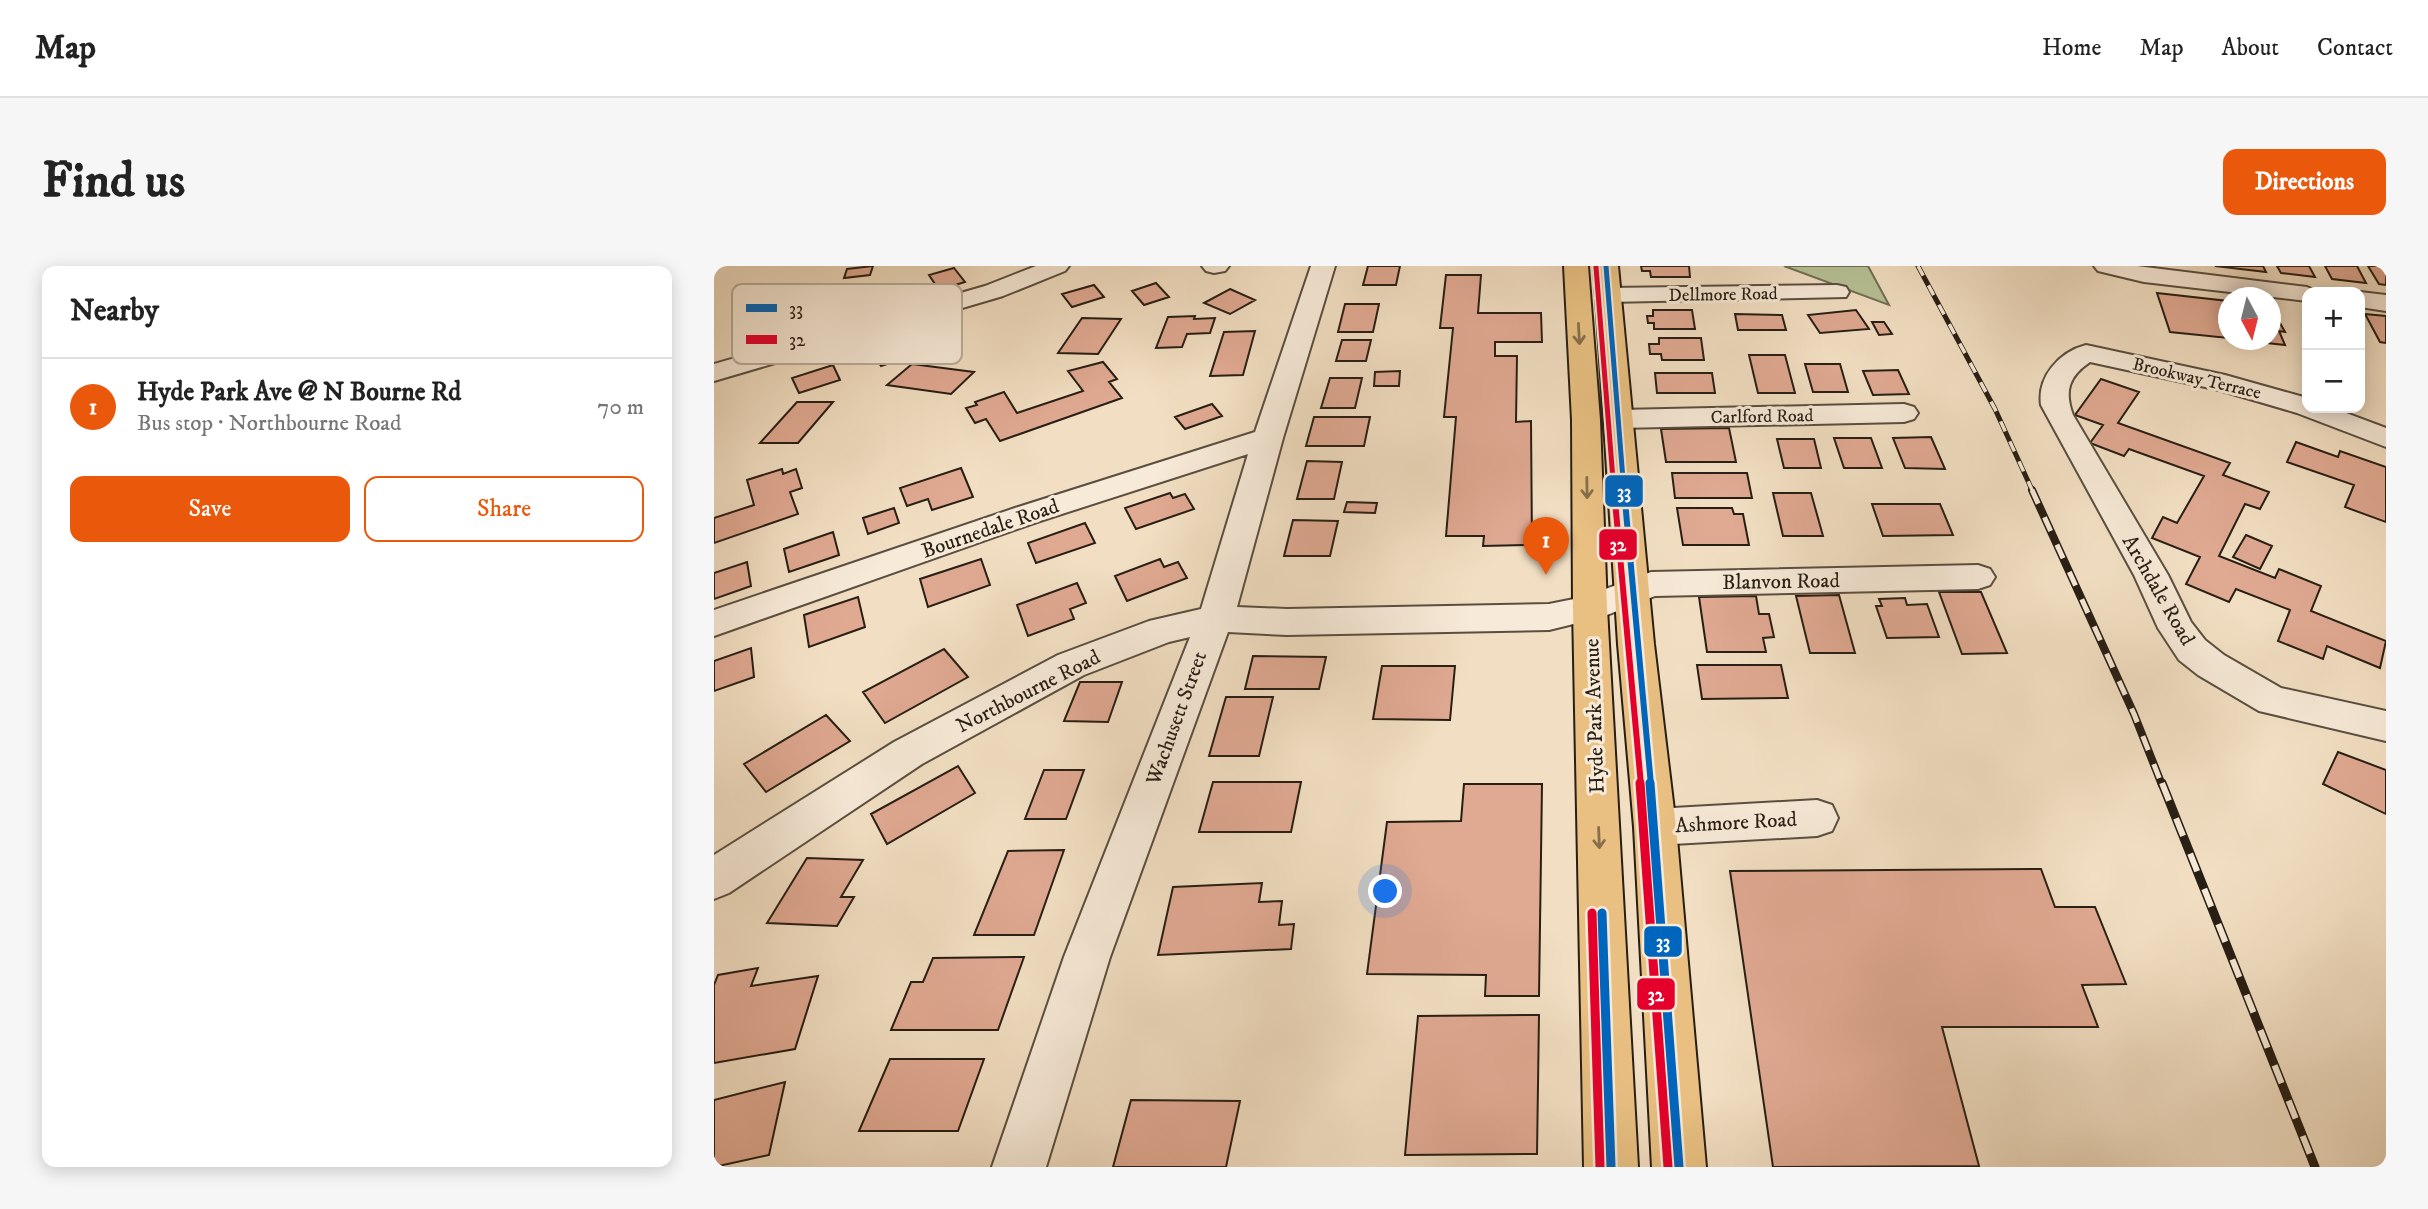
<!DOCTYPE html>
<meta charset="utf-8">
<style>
:root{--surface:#fff;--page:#f6f6f6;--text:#222;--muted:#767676;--line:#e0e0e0;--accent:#ea580c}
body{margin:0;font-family:"IM FELL DW Pica",serif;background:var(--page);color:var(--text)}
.controls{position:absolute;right:21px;top:21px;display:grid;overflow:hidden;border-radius:14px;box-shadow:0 4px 18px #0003}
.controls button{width:63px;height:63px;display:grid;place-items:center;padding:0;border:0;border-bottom:2px solid var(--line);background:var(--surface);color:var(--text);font:35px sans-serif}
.compass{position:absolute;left:1504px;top:21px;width:63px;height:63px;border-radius:50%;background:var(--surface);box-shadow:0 4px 18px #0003;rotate:173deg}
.you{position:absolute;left:672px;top:626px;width:24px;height:24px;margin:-18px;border:5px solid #fff;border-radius:50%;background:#1a73e8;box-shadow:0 0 0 10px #1a73e833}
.badge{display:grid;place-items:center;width:46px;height:46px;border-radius:50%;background:var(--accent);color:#fff;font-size:23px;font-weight:700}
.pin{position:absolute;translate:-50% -58px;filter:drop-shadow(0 2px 4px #0008)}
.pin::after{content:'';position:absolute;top:37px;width:24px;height:21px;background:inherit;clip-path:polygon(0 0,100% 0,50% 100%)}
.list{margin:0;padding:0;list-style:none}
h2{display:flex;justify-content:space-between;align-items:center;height:91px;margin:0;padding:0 28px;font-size:30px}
h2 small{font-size:23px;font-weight:400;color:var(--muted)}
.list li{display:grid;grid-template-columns:46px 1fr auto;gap:21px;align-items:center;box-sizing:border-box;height:98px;padding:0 28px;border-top:2px solid var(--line)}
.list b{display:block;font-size:26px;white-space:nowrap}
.list p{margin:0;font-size:23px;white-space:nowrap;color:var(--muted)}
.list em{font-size:23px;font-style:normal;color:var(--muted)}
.actions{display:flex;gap:14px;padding:21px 28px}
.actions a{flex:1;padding:16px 0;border:2px solid var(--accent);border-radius:14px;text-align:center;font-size:24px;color:var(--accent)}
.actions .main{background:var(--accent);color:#fff}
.map{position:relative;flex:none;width:1672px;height:901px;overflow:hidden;border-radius:14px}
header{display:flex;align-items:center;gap:42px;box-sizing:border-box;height:98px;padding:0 35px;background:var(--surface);border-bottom:2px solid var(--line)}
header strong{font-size:33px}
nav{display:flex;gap:38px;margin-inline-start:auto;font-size:24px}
.intro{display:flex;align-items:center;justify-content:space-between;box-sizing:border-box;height:168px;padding:0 42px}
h1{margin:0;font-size:49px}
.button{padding:18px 32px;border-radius:14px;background:var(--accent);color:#fff;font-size:24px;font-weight:700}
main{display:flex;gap:42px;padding:0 42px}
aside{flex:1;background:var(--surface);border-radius:14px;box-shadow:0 4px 18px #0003}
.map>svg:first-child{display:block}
</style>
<header>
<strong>Map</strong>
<nav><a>Home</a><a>Map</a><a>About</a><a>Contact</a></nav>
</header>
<div class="intro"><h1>Find us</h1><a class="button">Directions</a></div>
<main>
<aside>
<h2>Nearby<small></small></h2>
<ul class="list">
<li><span class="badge">1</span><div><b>Hyde Park Ave @ N Bourne Rd</b><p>Bus stop · Northbourne Road</p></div><em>70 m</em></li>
</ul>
<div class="actions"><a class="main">Save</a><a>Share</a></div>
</aside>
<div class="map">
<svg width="1672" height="901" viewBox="0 0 1672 901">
<rect width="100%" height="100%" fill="#f2dfc3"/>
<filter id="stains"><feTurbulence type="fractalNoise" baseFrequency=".00286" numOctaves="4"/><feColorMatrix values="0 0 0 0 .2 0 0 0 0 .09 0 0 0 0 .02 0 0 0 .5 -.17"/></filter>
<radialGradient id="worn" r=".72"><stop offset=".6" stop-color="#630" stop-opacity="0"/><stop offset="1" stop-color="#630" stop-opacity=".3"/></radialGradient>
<path fill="#b7c296" stroke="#6f7055" stroke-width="2" d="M1070,0H1154L1175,39Z"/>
<path fill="#e0a992" stroke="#271e14" stroke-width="2" d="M159,0L156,9L130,12L133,3Z
M654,0H686L682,19H649Z
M927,0H975L976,11H937L936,5H928Z
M1549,0L1552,6L1501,0Z
M1563,0H1595L1601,11L1567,7Z
M1611,0H1643L1652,17L1618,13Z
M1654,0H1672V19L1665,18Z
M240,2L251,16L225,24L215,9Z
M732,9H767L764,47H827L828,76H781V90H803L802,156L817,155L818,279L769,280L770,270H732L742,151H730L739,62H726Z
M442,17L455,31L430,39L418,25Z
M380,19L390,31L358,41L348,28Z
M516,23L541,34L516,48L490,37Z
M1443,27L1514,35V72L1456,66Z
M631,38H665L659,66H624Z
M1556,39L1571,66L1565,65L1571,79L1526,74H1556Z
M939,44H978L981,63H940V57H934L933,50H939Z
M1142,44L1155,63L1106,67L1094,49Z
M1021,48L1068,49L1072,64H1024Z
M1651,48L1672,50V77L1666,76Z
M481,50L480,53L501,52L496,67L473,68L468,81L442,82L454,51Z
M368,52L407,53L384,88L344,87Z
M1158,56H1170L1178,68L1165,69Z
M541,65L529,109L496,110L510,66Z
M945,72H987L990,94H948L947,88H936L935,78H945Z
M199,73L207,87L167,100L158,85Z
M628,74H657L652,95H622Z
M1035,89H1071L1081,127H1044Z
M389,96L403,113L395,116L408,132L286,175L272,153L261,157L252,142L263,139L261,136L290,126L303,147L369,125L354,105Z
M198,98L260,106L237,128L173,119Z
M1091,98H1126L1134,126H1099Z
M119,99L126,114L85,127L78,112Z
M1184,104L1195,128L1159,129L1149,105Z
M686,105L685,120H660L661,106Z
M941,107H998L1001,127H943Z
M616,112H648L641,142H607Z
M1387,113L1425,126L1404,157L1516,197L1509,209L1555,226L1546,243L1531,238L1505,290L1561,312L1565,303L1607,320L1597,345L1672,375L1666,402L1613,380L1609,393L1564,375L1576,344L1522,323L1515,336L1472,318L1486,291L1438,272L1449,251L1463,257L1490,210L1415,183L1410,190L1376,177L1389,159L1361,149Z
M83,136H119L84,177H46Z
M498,138L508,150L471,163L461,151Z
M600,151H656L650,180H592Z
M1015,162L1022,196H952L947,163Z
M1217,171L1231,203L1191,202L1179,172Z
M1120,172H1157L1168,202H1130Z
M1063,173H1100L1107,202H1070Z
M1582,176L1624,191L1626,185L1672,201V256L1631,241L1640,219L1573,196Z
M593,195L628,196L620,233H583Z
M247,202L259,231L218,244L214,233L193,240L186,222Z
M68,203L69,208L82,203L88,222L76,226L84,248L0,277V252L40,239L33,214Z
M958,207H1033L1038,232H961Z
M456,227L459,232L471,228L480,243L422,263L411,242Z
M1059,227H1097L1109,270H1069Z
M633,236L663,237L661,247L630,246Z
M1158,238H1226L1239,269L1169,270Z
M180,242L185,257L154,268L149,252Z
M963,242H1018L1020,248H1029L1035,279H969Z
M579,254L624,255L616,290H570Z
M371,257L381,277L322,297L314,277Z
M119,266L125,289L75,306L70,283Z
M1532,269L1558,280L1546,303L1519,291Z
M267,293L276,319L214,341L206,313Z
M446,293L450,301L464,296L473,312L413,335L401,310Z
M33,296L37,320L0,333V307Z
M363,317L372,337L356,343L360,353L314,370L303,339Z
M1225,326H1267L1293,387L1248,388Z
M1125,329L1141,387H1096L1082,330Z
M1042,330L1045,348H1055L1060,371L1049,372L1052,386H993L985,331Z
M144,331L151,361L95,381L90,349Z
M1191,332L1193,339L1213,338L1225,371L1173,372L1162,340H1168L1165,333Z
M37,382L40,411L0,425V395Z
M230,383L254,411L171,457L149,426Z
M539,390L612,391L605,423H531Z
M983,399H1067L1074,432L988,433Z
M668,400H741L736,454L659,453Z
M366,416H408L394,456L350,455Z
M512,431H559L545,490H495Z
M112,449L136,475L52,526L30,498Z
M1624,486L1672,504V548L1609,518Z
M244,500L261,527L173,578L157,548Z
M330,504H370L352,553H311Z
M499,516H587L577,566H485Z
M750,518H828L825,730H771L772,709L653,708L673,556L747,555Z
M350,584L320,669H260L294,585Z
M93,592L149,594L127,631H140L123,660L53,657Z
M1327,603L1341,641H1381L1412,718L1368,719L1384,761H1228L1265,900L1059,901L1016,605Z
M548,617L545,636L568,635L565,659L580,658L577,683L444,689L459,621Z
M310,691L284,764H177L197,716H209L219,692Z
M44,702L37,720L104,710L81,783L0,797V719L4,709Z
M825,749L823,888L691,889L704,750Z
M176,793H270L244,865H145Z
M71,816L55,889L0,901V834Z
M417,834L526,835L512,901H399Z"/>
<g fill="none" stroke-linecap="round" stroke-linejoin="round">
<defs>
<path id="minor" d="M322,0H355L351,5L289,30L0,115V98L271,20Z
M488,0H515L511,5L500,7L492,5Z
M597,0H621L569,172L523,341L573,343L835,338L870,331L937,306L1264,299L1276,303L1281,311L1276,319L1264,323L941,330L888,351L835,364L573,369L514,366L396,691L332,901H278L350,691L476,371L455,376L370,409L208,498L15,627L0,633V589L180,476L344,389L435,355L487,343L534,188L323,256L0,370V344L301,242L541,166Z
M1380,0H1423L1593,21L1604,26H1593V35L1430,16L1384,5Z
M1123,19L1132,21L1135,26L1132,31L894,36L885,34L882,29L885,24L894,22Z
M1646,26L1672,29V45L1646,41Z
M1372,79L1511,109L1593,132V142H1619L1672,162V181L1583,147L1505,124L1376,96C1355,110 1350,125 1359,149L1454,309L1477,356L1491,374L1510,389L1567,422L1672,445V475L1545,445L1484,409L1465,394L1444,362L1420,309L1327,139C1323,111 1345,86 1372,79Z
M1190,138L1200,141L1204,147L1200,153L1190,156L906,162L896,159L892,153L896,147L906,144Z
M1103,534L1118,539L1124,552L1118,565L1103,570L941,579L926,574L920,561L926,548L941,543Z"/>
<path id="major" d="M850,0H874L886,154L893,342L924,901H870L859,342L858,154Z
M880,0H904L940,378L962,561L992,901H938L920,561L904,378Z"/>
</defs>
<use href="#minor" stroke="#5a4e40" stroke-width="4"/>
<use href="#major" stroke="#271e14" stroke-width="4"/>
<use href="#minor" fill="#f7ead8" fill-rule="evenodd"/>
<use href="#major" fill="#e9c082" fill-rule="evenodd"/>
<defs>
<path id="rail-far2" d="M1204,0L1281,143L1319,226"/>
<path id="rail-far1" d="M1318,224L1420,448L1448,519"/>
<path id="rail" d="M1448,517L1601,901"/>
</defs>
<use href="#rail-far2" stroke="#271e14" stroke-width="5"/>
<use href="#rail-far1" stroke="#271e14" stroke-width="8"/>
<use href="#rail" stroke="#271e14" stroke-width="9"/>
<use href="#rail-far2" stroke="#f7ead8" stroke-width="3.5" stroke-dasharray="11" stroke-linecap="butt"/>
<use href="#rail-far1" stroke="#f7ead8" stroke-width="5" stroke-dasharray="15" stroke-linecap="butt"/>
<use href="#rail" stroke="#f7ead8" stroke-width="6" stroke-dasharray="19" stroke-linecap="butt"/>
<defs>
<path id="bus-1-far2" d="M892,0L910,226"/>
<path id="bus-1-far1" d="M910,224L937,519"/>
<path id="bus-1" d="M936,517L965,901
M888,647L897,901"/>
<path id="bus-2-far2" d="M882,1L900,226"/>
<path id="bus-2-far1" d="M900,224L927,519"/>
<path id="bus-2" d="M926,517L954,901
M878,647L886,901"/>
</defs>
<use href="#bus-1-far2" stroke="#f7ead8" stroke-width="9"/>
<use href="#bus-1-far1" stroke="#f7ead8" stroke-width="11"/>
<use href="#bus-1" stroke="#f7ead8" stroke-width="14"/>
<use href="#bus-2-far2" stroke="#f7ead8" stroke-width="9"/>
<use href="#bus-2-far1" stroke="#f7ead8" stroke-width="11"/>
<use href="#bus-2" stroke="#f7ead8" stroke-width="14"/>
<use href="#bus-1-far2" stroke="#0065bd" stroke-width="5"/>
<use href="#bus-1-far1" stroke="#0065bd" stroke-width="6"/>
<use href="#bus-1" stroke="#0065bd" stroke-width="9"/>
<use href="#bus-2-far2" stroke="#e4002b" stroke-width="5"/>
<use href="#bus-2-far1" stroke="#e4002b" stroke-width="6"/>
<use href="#bus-2" stroke="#e4002b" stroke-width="9"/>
</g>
<defs><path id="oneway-shaft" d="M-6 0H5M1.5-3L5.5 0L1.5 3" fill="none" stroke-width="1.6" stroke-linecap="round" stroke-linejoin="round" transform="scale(1.75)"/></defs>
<g stroke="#886f4b">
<use href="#oneway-shaft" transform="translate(865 68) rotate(87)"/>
<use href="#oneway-shaft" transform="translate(873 222) rotate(89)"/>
<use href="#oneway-shaft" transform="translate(885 572) rotate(88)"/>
</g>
<g text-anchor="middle" stroke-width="6" stroke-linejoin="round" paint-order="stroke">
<g font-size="18" fill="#271e14" stroke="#f7ead8">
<text transform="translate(1009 28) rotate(-1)" y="6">Dellmore Road</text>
<text transform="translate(1483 112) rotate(13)" y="6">Brookway Terrace</text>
<text transform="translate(1048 150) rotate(-1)" y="6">Carlford Road</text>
</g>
<g font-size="21" fill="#271e14" stroke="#f7ead8">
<text transform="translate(276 262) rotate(-19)" y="7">Bournedale Road</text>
<text transform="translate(1067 315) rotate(-1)" y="7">Blanvon Road</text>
<text transform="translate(1445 324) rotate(60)" y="7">Archdale Road</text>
<text transform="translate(314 425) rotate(-27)" y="7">Northbourne Road</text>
<text transform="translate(880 450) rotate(-92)" y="7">Hyde Park Avenue</text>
<text transform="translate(462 452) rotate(-70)" y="7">Wachusett Street</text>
<text transform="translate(1022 556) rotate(-3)" y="7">Ashmore Road</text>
</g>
</g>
<rect x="18" y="18" width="230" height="80" rx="10" fill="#f7ead8" stroke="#b9ad9d" stroke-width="2"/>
<rect x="32" y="38" width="31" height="8" fill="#0065bd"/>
<rect x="32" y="69" width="31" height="9" fill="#e4002b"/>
<g font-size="19" fill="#271e14">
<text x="75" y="49">33</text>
<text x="75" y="80">32</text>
</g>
<g stroke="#f7ead8" stroke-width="2.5">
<rect x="890" y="208" width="40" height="34" rx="7" fill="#0065bd"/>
<rect x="884" y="262" width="40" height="33" rx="7" fill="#e4002b"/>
<rect x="929" y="659" width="40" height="33" rx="7" fill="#0065bd"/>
<rect x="922" y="711" width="40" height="34" rx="7" fill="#e4002b"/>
</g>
<g font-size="19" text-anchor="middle" font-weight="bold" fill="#fff">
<text x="910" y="232">33</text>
<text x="904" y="285">32</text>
<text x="949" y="682">33</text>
<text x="942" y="735">32</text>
</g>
<rect width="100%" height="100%" filter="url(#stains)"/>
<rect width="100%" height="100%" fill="url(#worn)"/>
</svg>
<div class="controls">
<button>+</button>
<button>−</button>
</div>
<svg class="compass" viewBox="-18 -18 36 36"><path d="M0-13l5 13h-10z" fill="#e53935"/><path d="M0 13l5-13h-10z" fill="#767676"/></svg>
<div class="you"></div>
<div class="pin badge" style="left:832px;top:309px">1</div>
</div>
</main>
